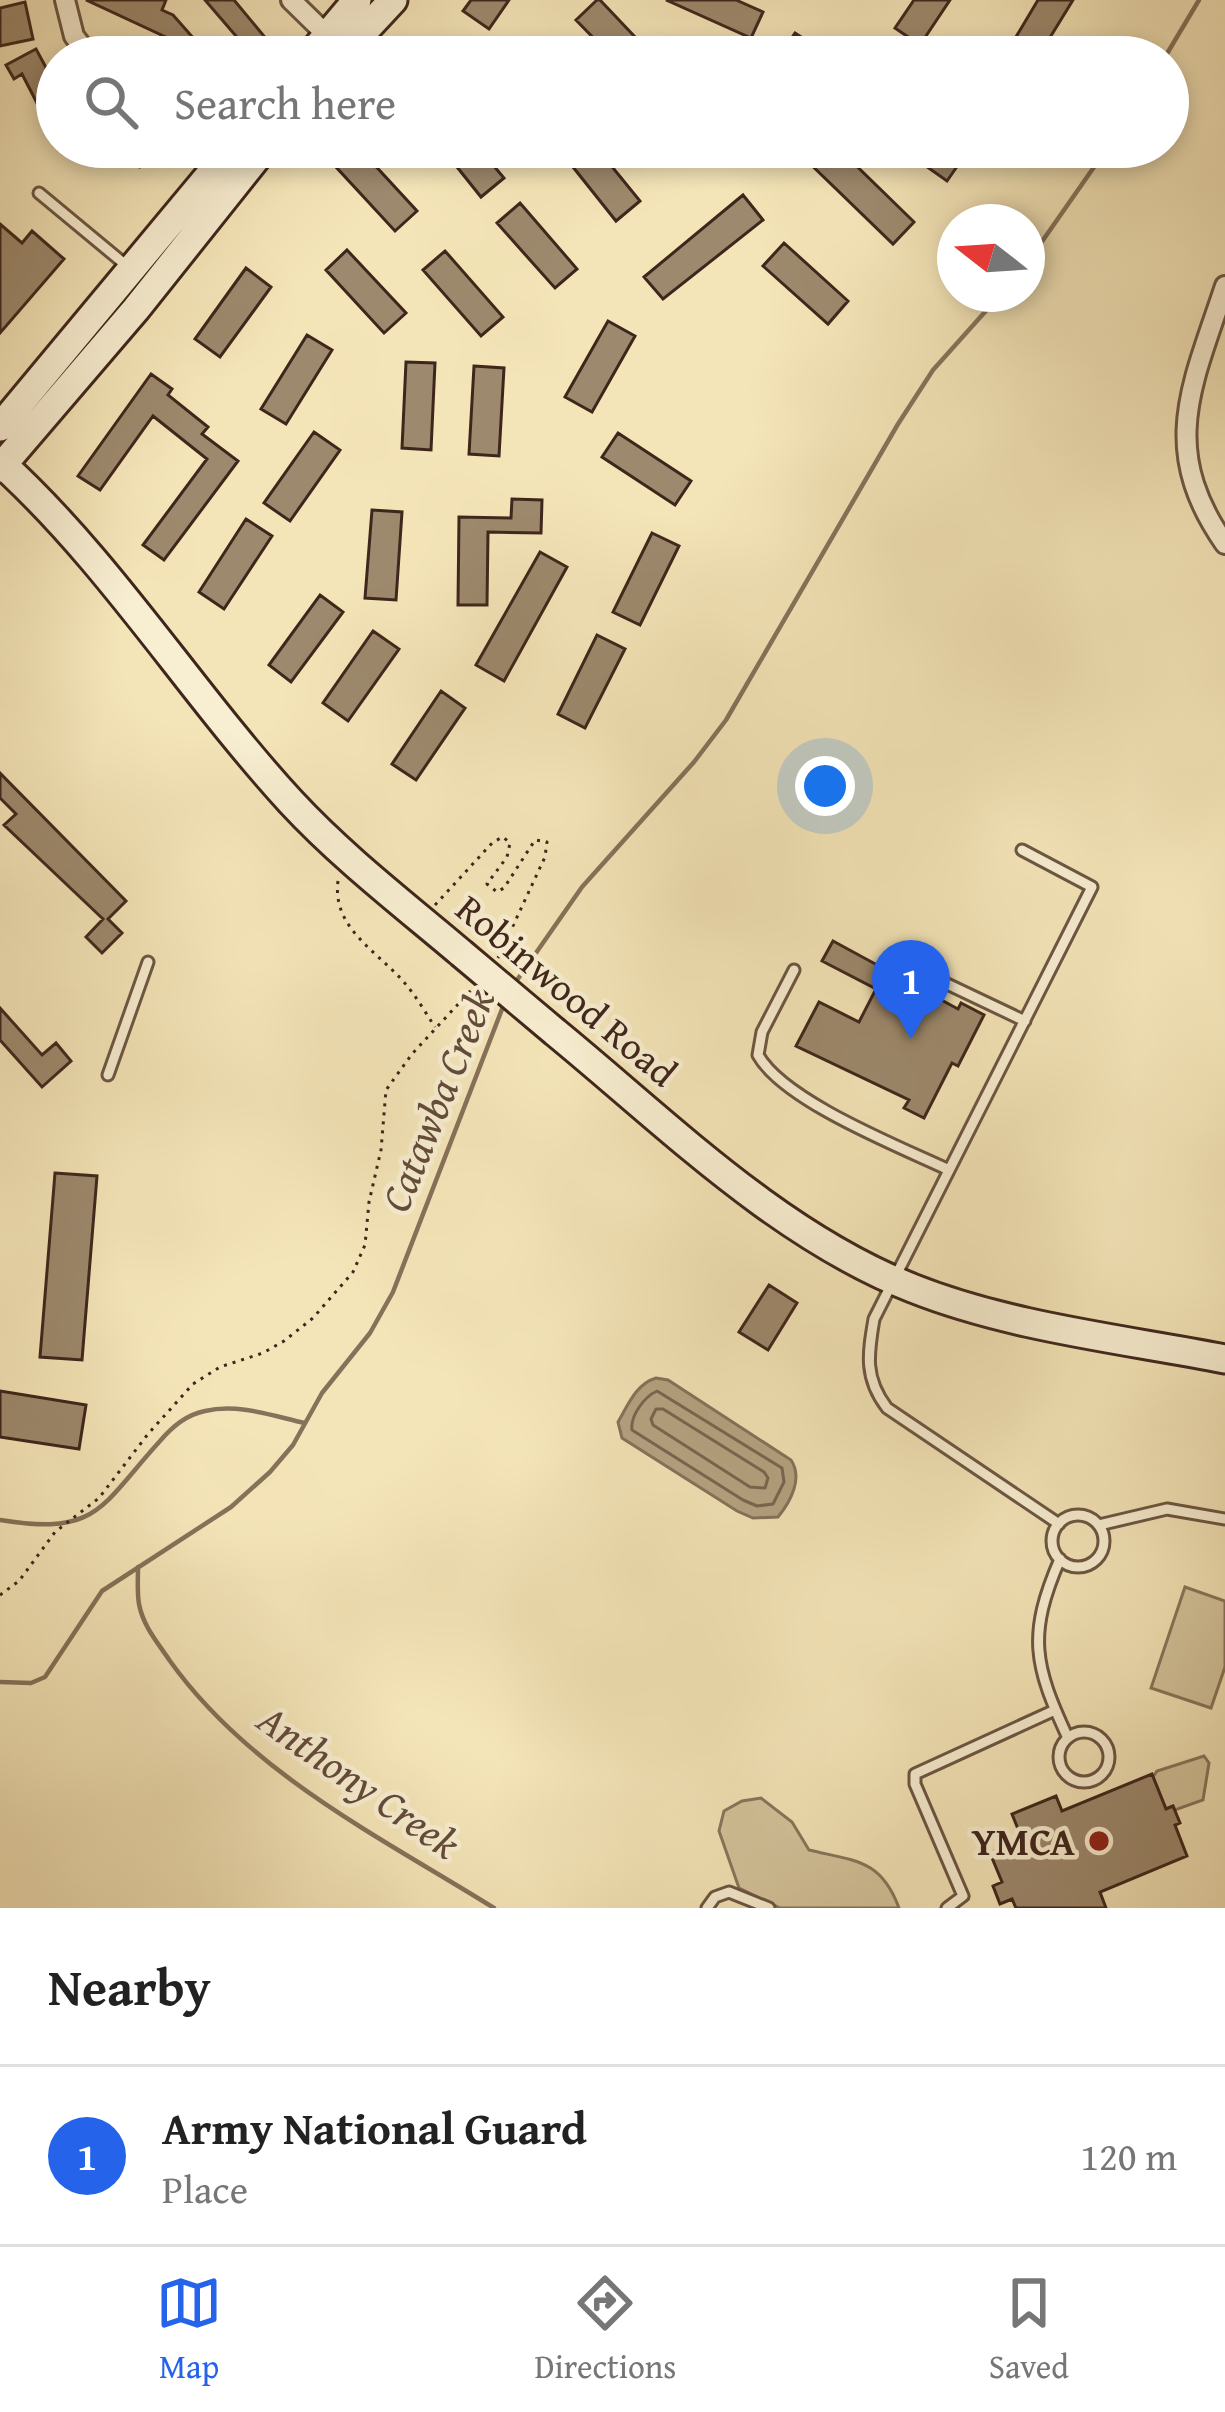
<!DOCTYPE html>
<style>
:root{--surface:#fff;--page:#f2f2f2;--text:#222;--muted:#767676;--line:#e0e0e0;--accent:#2563eb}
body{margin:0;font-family:"Gentium Book Plus",serif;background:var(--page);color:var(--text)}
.compass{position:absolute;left:937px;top:204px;width:108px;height:108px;border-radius:50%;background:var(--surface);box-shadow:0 6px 18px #0003;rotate:287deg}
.you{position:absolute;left:825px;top:786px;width:42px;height:42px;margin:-30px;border:9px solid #fff;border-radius:50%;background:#1a73e8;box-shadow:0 0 0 18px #1a73e833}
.badge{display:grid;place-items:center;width:78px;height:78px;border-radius:50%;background:var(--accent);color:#fff;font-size:39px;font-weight:700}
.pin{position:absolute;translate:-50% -99px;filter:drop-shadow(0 3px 6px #0008)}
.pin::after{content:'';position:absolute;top:63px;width:42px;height:36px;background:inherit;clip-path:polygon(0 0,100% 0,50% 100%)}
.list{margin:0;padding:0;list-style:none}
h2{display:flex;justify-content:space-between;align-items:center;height:156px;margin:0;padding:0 48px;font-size:51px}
h2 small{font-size:39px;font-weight:400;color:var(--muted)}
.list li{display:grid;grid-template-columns:78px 1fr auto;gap:36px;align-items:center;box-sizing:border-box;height:180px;padding:0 48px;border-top:3px solid var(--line)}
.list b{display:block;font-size:45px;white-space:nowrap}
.list p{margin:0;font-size:39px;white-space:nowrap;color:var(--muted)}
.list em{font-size:39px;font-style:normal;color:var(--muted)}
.icon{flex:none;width:66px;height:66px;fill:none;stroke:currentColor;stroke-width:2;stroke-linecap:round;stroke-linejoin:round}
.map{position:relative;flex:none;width:1225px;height:1908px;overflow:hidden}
.search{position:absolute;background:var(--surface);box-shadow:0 6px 18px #0003;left:36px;right:36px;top:36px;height:132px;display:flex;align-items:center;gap:30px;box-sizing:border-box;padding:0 42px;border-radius:66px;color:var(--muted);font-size:45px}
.sheet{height:336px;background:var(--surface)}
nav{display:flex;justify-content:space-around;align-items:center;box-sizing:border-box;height:168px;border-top:3px solid var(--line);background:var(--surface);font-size:33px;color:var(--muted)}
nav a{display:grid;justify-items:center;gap:6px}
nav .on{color:var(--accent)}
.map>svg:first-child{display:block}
</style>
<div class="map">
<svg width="1225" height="1908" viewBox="0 0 1225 1908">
<rect width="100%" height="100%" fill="#f4e5b8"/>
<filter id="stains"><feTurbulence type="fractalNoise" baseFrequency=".00167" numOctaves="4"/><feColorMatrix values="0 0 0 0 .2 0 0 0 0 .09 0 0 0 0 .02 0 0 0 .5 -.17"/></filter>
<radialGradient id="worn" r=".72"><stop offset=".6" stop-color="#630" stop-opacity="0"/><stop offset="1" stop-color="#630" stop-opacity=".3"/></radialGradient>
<path fill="#d5c59d" stroke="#8a765c" stroke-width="3" d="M1185,1587L1225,1601V1667L1211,1708L1151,1688Z
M1204,1756L1209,1763L1203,1800L1175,1810L1173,1806L1166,1809L1153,1777L1157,1771Z
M761,1798L792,1822L809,1850C855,1861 881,1859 899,1908H780L739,1888L719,1831L724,1811L742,1801Z"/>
<path fill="#b6a483" stroke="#86725a" stroke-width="3" d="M656,1378L668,1380L791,1460C803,1478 791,1501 778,1517L753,1518L737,1511L622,1438L618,1422C628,1405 636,1384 656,1378Z"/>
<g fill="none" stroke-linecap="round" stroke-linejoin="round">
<path stroke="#7a6550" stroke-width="3" d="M657,1391L782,1468L784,1482L773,1504L757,1506L743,1500L632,1430C630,1416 644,1397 657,1391Z
M656,1409H663L764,1472L768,1478L765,1488L750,1487L653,1425L651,1419Z"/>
<path stroke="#86725a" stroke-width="4.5" d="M1165,57L1199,0
M1027,263L1108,147
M515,983L582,887L694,762L726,720L898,424L933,370L1001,294
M0,1520C98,1536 100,1507 160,1441C173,1426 186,1415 205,1411C238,1403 273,1416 305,1423
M138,1567C138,1579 137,1593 139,1604C143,1626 158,1643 170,1661C250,1773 380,1837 494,1908
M0,1682L31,1683L45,1677L102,1591L231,1507L270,1472L293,1445L322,1393L370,1333L393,1292L504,1004"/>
</g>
<path fill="#9d896d" stroke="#3f261c" stroke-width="3" d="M86,0H166L162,10L173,15L210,57H179L167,45L172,40Z
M205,0H234L273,47L261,57H254Z
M471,0H509L489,29L463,11Z
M597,0H600L654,57H612L576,20Z
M666,0H736L763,12L751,38Z
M914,0H950L920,45L895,28Z
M1038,0H1073L1038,57H1004Z
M25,2L33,39L0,46V8Z
M795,33L832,57H779Z
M36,49L57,88V124L37,103L22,74L14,79L6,65Z
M135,147H169L172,158L140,167Z
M358,147L417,211L395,231L336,167Z
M441,147H478L504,178L481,197Z
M568,147H596L640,201L616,221L561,152Z
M808,147H837L914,222L893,244L801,155Z
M899,147H953L965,155L947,181Z
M743,195L763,220L663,299L644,277Z
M520,203L577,269L555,288L497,223Z
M0,224L22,243L32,231L64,259L0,333Z
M784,243L848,301L828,324L763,266Z
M347,250L406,313L384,333L326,270Z
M445,251L503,317L481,336L423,270Z
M246,268L271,287L220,357L195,339Z
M608,321L635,336L592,412L565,397Z
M307,335L332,350L286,424L261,409Z
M406,362L435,363L431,450L402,448Z
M474,366L504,368L499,456L469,454Z
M151,374L172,389L168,395L208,427L202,434L238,461L164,560L143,545L207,459L153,416L100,490L78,476Z
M314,432L340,450L290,521L264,503Z
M618,433L691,481L675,505L602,457Z
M512,499L542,500L541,533L488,532L487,605H458L459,517L511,518Z
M372,510L402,512L396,600L365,598Z
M246,519L272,536L224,609L199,592Z
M652,533L679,546L640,625L613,612Z
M540,552L567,567L504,681L476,665Z
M320,595L343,612L291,682L269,665Z
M373,631L399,649L348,721L323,703Z
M597,635L625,649L585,728L558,714Z
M441,691L465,708L416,780L392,764Z
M0,773L126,901L108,919L122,933L102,953L86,937L103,919L4,825L16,814L0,798Z
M833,941L958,1009L961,1003L984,1015L958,1066L952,1063L924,1118L904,1108L909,1100L796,1046L819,1002L859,1022L876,989L822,961Z
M0,1008L42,1055L56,1043L71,1061L42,1087L0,1040Z
M55,1173L97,1176L82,1360L40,1357Z
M769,1285L797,1303L768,1350L739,1332Z
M0,1391L86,1405L79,1449L0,1437Z
M1152,1774L1166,1809L1173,1806L1180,1823L1175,1825L1187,1856L1100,1892L1106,1908H1016L1012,1899L1000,1904L993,1886L1002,1882L990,1853L1022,1839L1012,1814L1056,1796L1062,1811Z"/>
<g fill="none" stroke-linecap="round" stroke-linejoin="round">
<defs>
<path id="service" d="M39,193L127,266
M1022,850L1092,887L874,1319C868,1354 864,1378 887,1408L1059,1524
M903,963L1025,1021
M794,970L762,1032L758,1055C784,1101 898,1146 949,1170
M108,1075L148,962
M1052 1541a26 26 0 1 1 52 0a26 26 0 1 1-52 0Z
M1099,1525L1167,1509L1225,1519
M1060,1559C1027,1635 1034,1665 1068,1738
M1059 1757a25 25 0 1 1 50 0a25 25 0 1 1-50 0Z
M707,1908L715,1897L729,1892L769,1908
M947,1908L963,1896L915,1784V1774L1055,1710"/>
<path id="minor" d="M65,0L74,36L90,57
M291,0L335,43
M1225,286C1192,386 1158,448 1225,544"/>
<path id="secondary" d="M309,57L357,0
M340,57L393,0
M0,427L233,147
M0,462C111,563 190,692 291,802C342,857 403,904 461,953
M0,468L136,309L265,147
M555,1032C666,1123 776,1234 912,1288C1010,1327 1122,1339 1225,1359"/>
</defs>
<use href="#service" stroke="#6c5643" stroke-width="15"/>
<use href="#minor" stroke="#6c5643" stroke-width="24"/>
<use href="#secondary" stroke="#3f261c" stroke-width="33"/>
<path stroke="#3f261c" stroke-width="3" stroke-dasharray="3 6" stroke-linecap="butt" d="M338,881C332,927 375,950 402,980C415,994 425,1012 435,1027
M435,905L493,842L503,837L510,843L507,857L487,884L497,892L504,888L535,840L547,842L545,857L498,958
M0,1595L19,1581L55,1532L99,1498L148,1434L193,1384L220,1367L263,1353L284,1341L313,1318L353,1272L365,1245L369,1202L381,1150L386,1090L412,1054L473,988"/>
<use href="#service" stroke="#f8eed1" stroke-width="9"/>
<use href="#minor" stroke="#f8eed1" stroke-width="18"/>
<use href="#secondary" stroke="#f8eed1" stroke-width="27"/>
<defs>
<path id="secondary-bridge" d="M461,953L555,1032"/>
</defs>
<use href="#secondary-bridge" stroke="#3f261c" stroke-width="33" stroke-linecap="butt"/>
<use href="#secondary-bridge" stroke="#f8eed1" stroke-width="27"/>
</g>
<circle fill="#8f2418" stroke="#f8eed1" stroke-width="4.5" cx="1099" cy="1841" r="12"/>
<g text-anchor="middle" stroke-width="9" stroke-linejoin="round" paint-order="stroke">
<g font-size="39" fill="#3f261c" stroke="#f8eed1">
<text transform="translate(567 990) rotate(40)" y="14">Robinwood Road</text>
</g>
<g font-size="39" font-weight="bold" fill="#3f261c" stroke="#f8eed1" text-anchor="end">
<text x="1075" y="1855">YMCA</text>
</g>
<g font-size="42" font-style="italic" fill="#634c3b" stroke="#f8eed1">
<text transform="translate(437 1100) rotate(-68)" y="15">Catawba Creek</text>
<text transform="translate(359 1781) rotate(35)" y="15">Anthony Creek</text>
</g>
</g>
<rect width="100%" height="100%" filter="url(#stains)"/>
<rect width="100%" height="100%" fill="url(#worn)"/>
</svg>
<svg class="compass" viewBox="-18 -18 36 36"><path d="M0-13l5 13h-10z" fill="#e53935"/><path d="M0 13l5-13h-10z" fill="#767676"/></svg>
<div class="you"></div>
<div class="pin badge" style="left:911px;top:1039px">1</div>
<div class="search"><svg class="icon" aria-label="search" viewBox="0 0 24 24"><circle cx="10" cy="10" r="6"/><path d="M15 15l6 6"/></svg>Search here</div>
</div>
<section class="sheet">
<h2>Nearby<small></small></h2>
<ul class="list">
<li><span class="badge">1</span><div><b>Army National Guard</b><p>Place</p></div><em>120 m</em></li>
</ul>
</section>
<nav>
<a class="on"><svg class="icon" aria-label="map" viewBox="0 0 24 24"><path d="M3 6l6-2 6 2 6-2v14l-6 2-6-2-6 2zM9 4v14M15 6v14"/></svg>Map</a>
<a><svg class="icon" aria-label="directions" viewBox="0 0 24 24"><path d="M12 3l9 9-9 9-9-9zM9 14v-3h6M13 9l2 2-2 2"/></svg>Directions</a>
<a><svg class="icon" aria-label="saved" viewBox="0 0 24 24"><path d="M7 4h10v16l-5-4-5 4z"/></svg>Saved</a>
</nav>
